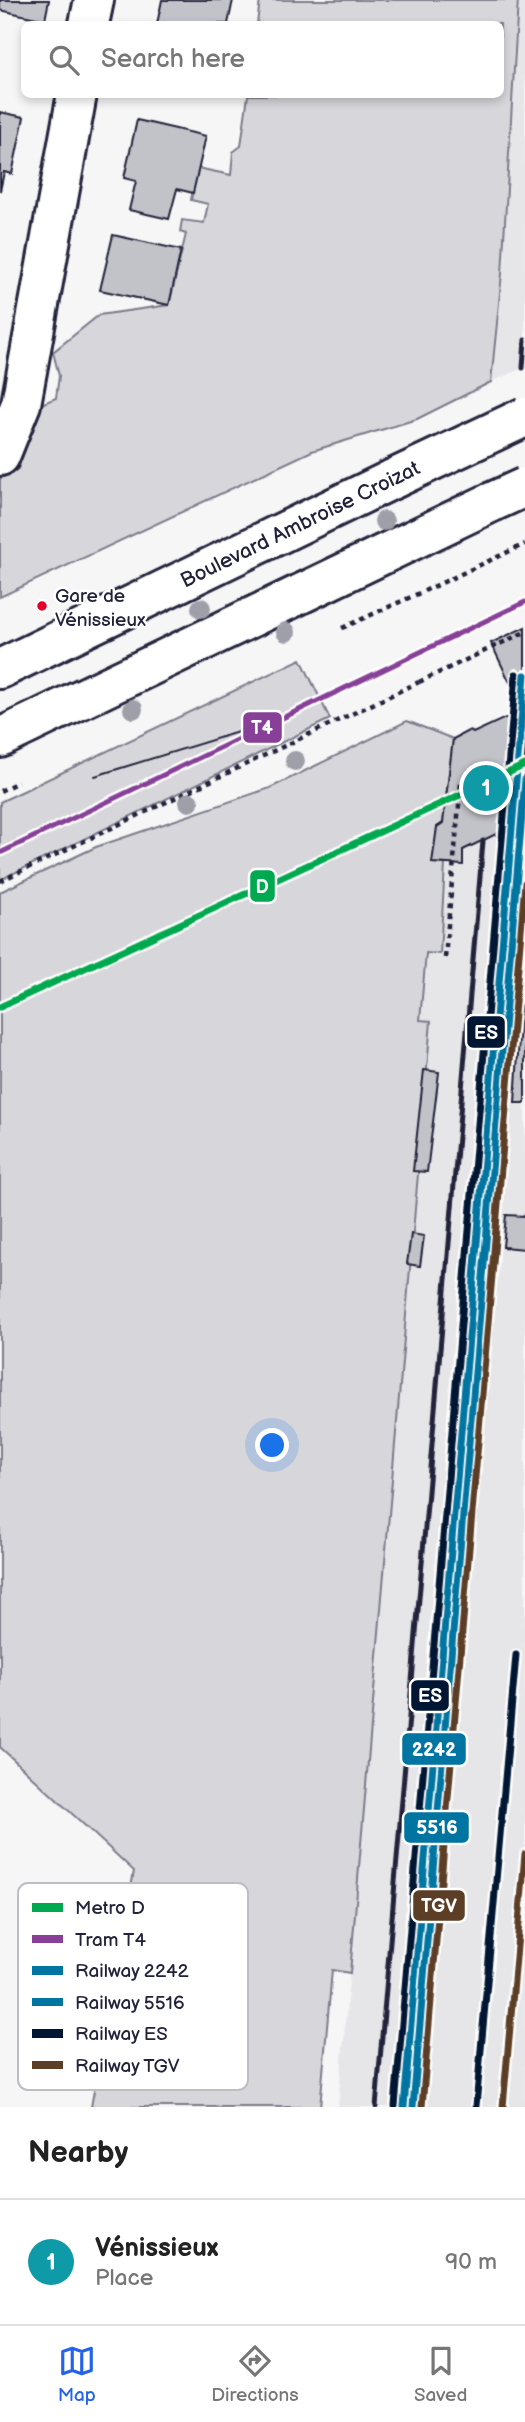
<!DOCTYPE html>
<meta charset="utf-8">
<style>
:root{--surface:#fff;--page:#f6f6f6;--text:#222;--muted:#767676;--line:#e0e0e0;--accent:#2563eb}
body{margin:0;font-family:"Balsamiq Sans",sans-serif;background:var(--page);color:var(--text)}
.you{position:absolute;left:273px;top:1446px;width:24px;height:24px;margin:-18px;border:5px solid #fff;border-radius:50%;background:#1a73e8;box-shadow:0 0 0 10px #1a73e833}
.badge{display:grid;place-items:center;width:46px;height:46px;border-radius:50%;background:var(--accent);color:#fff;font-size:23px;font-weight:700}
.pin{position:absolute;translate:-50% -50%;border:4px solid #fff;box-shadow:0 2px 7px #0006}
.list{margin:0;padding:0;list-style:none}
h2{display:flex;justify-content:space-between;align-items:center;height:91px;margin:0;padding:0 28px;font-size:30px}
h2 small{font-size:23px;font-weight:400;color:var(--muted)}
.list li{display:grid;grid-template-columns:46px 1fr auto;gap:21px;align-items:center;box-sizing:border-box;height:126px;padding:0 28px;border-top:2px solid var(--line)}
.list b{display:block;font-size:26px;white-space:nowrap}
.list p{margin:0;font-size:23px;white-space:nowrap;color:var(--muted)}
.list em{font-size:23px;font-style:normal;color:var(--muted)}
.icon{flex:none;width:38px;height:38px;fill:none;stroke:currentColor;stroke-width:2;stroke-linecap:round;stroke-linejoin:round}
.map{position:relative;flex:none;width:525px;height:2107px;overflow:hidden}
.search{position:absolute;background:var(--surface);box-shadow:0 4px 10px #0003;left:21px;right:21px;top:21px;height:77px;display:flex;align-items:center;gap:18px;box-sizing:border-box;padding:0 24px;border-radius:10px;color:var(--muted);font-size:26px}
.sheet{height:217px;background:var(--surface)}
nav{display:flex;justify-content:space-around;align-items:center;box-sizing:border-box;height:98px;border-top:2px solid var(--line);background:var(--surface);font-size:19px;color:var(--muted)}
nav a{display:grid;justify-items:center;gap:4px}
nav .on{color:var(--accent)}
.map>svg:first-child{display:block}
</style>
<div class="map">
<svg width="525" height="2107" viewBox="0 0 525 2107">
<rect width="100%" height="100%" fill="#f6f6f7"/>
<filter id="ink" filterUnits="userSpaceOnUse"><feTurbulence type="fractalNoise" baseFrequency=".0143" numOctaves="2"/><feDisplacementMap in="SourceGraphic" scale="14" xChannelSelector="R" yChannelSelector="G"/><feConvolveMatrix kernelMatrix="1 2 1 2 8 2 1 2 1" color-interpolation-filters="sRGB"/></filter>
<g filter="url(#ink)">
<path fill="#e6e6e9" d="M518,0H525V367L491,382L502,273Z
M525,820V2107H338L431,1022L420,1021L426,953H440L445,864L462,865L463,850Z"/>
<path fill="#d7d7db" stroke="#7c7c8b" stroke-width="2" d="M260,0H518L502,273L491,382L417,419L312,451L0,597V479L18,469L41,404L56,398L59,376L53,352L99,315L169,305L186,234L180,232L182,220L204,223L208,204L191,200L197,168L231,175L233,152L241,146L248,95L500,94V24H257Z
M301,659L330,719L0,880V802Z
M407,721L453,739L443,823L437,827L433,863L445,864L440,954L426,953L420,1020L431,1021L350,1973L332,1970L320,2107H91L134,1871L0,1747V892L96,847L270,788Z"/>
<path fill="#c2c2c9" stroke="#22223b" stroke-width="2" d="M0,0H49L45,20L0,10Z
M162,0H233L228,24H157Z
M0,112L24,117L12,174L4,172L0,191Z
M137,120L206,136L193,193L177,189L169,219L129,210L136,181L124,178Z
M113,235L181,250L169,305L100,290Z
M525,627V709L523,710L491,643Z
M525,709V820L463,850V865L432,863L437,827L443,823L453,739L470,730L473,733Z
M521,1006H525V1103H515Z
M424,1070L439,1072L427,1172L413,1171Z
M506,1215L525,1216V1249L503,1247Z
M411,1234L424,1236L420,1266L407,1264Z"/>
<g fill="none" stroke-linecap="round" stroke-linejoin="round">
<defs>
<path id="street" d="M89,24L94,0
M0,456L21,404L77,94"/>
<path id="primary" d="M0,669L393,479
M0,738L492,502"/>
</defs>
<use href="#street" stroke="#22223b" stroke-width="44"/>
<use href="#primary" stroke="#22223b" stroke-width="44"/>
<path stroke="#22223b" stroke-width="4.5" stroke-dasharray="5 5" stroke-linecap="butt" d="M342,628L433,587
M0,791L18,782
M0,881L419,682
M445,958L461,783"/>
<use href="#street" stroke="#fff" stroke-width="38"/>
<use href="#primary" stroke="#fff" stroke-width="38"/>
<path stroke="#22223b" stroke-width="2" d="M95,776L280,719"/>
<path stroke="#22223b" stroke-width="5" d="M523,368L525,340
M376,2107L483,841"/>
<defs>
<path id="primary-bridge" d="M393,479L525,417
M492,502L525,487"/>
</defs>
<use href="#primary-bridge" stroke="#22223b" stroke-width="44" stroke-linecap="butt"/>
<path stroke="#22223b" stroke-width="4.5" stroke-dasharray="5 5" stroke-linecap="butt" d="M433,587L525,544
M419,682L525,632"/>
<use href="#primary-bridge" stroke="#fff" stroke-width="38"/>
<defs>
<path id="rail-1" d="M404,2107L525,675"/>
<path id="rail-2" d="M413,2107L525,779"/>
<path id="rail-3" d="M395,2106L516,674
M476,2106L516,1655"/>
<path id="rail-4" d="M422,2107L525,883
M503,2107L525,1854"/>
</defs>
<use href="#rail-1" stroke="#fff" stroke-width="12"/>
<use href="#rail-2" stroke="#fff" stroke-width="12"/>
<use href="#rail-3" stroke="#fff" stroke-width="12"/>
<use href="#rail-4" stroke="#fff" stroke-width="12"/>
<use href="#rail-1" stroke="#0075a1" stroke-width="7"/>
<use href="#rail-2" stroke="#0075a1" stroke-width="7"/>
<use href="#rail-3" stroke="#011633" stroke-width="7"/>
<use href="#rail-4" stroke="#5c3e26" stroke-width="7"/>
<defs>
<path id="tram-1" d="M0,853L525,602"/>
</defs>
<use href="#tram-1" stroke="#fff" stroke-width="10"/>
<use href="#tram-1" stroke="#873f98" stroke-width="5"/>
<defs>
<path id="metro-1" d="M0,1007L525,765"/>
</defs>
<use href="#metro-1" stroke="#fff" stroke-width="12"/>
<use href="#metro-1" stroke="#00a950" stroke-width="7"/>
</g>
<g fill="#9f9faa">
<circle cx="384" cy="521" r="10"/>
<circle cx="201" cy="608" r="10"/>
<circle cx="286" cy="632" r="10"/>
<circle cx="133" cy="709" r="10"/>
<circle cx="295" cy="761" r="10"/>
<circle cx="189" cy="802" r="10"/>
</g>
</g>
<circle fill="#e4002b" stroke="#fff" stroke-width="2.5" cx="42" cy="606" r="6"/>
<g text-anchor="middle" stroke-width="5" stroke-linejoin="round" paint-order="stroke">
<g font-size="19" fill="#22223b" stroke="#fff" text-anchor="start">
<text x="55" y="602">Gare de<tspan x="55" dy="24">Vénissieux</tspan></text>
</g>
<g font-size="21" fill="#22223b" stroke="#fff">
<text transform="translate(300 524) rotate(-26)" y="7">Boulevard Ambroise Croizat</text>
</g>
</g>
<rect x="18" y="1883" width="230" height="207" rx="10" fill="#fff" stroke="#bdbdc4" stroke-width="2"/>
<rect x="32" y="1903" width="31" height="9" fill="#00a950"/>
<rect x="32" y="1935" width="31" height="8" fill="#873f98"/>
<rect x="32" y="1966" width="31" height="9" fill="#0075a1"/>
<rect x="32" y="1998" width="31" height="8" fill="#0075a1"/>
<rect x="32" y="2029" width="31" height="9" fill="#011633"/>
<rect x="32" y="2061" width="31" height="8" fill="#5c3e26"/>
<g font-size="19" fill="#22223b">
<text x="75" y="1914">Metro D</text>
<text x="75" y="1946">Tram T4</text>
<text x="75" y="1977">Railway 2242</text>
<text x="75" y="2009">Railway 5516</text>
<text x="75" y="2040">Railway ES</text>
<text x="75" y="2072">Railway TGV</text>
</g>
<g stroke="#fff" stroke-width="2.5">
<rect x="242" y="711" width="41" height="33" rx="7" fill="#873f98"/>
<rect x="249" y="869" width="27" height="34" rx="7" fill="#00a950"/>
<rect x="466" y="1015" width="40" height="34" rx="7" fill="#011633"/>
<rect x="410" y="1679" width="40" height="33" rx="7" fill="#011633"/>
<rect x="401" y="1732" width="66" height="34" rx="7" fill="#0075a1"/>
<rect x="403" y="1811" width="67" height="33" rx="7" fill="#0075a1"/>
<rect x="412" y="1889" width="54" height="33" rx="7" fill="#5c3e26"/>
</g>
<g font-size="19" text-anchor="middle" font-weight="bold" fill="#fff">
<text x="262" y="734">T4</text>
<text x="262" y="893">D</text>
<text x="486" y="1039">ES</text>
<text x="430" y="1702">ES</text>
<text x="434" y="1756">2242</text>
<text x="437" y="1834">5516</text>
<text x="439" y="1912">TGV</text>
</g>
</svg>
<div class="you"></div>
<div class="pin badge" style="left:486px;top:788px;background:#0f9aa8">1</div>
<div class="search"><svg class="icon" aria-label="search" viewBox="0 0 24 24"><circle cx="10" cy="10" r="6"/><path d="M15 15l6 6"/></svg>Search here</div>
</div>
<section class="sheet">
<h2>Nearby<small></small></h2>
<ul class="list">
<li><span class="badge" style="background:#0f9aa8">1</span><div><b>Vénissieux</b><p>Place</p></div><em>90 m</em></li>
</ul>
</section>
<nav>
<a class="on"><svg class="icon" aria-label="map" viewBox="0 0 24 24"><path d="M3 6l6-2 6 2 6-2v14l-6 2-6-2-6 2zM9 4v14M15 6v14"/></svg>Map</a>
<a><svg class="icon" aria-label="directions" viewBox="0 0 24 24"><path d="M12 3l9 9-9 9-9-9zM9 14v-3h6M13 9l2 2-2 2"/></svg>Directions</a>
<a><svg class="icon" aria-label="saved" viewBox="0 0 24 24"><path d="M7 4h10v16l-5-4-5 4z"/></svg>Saved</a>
</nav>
